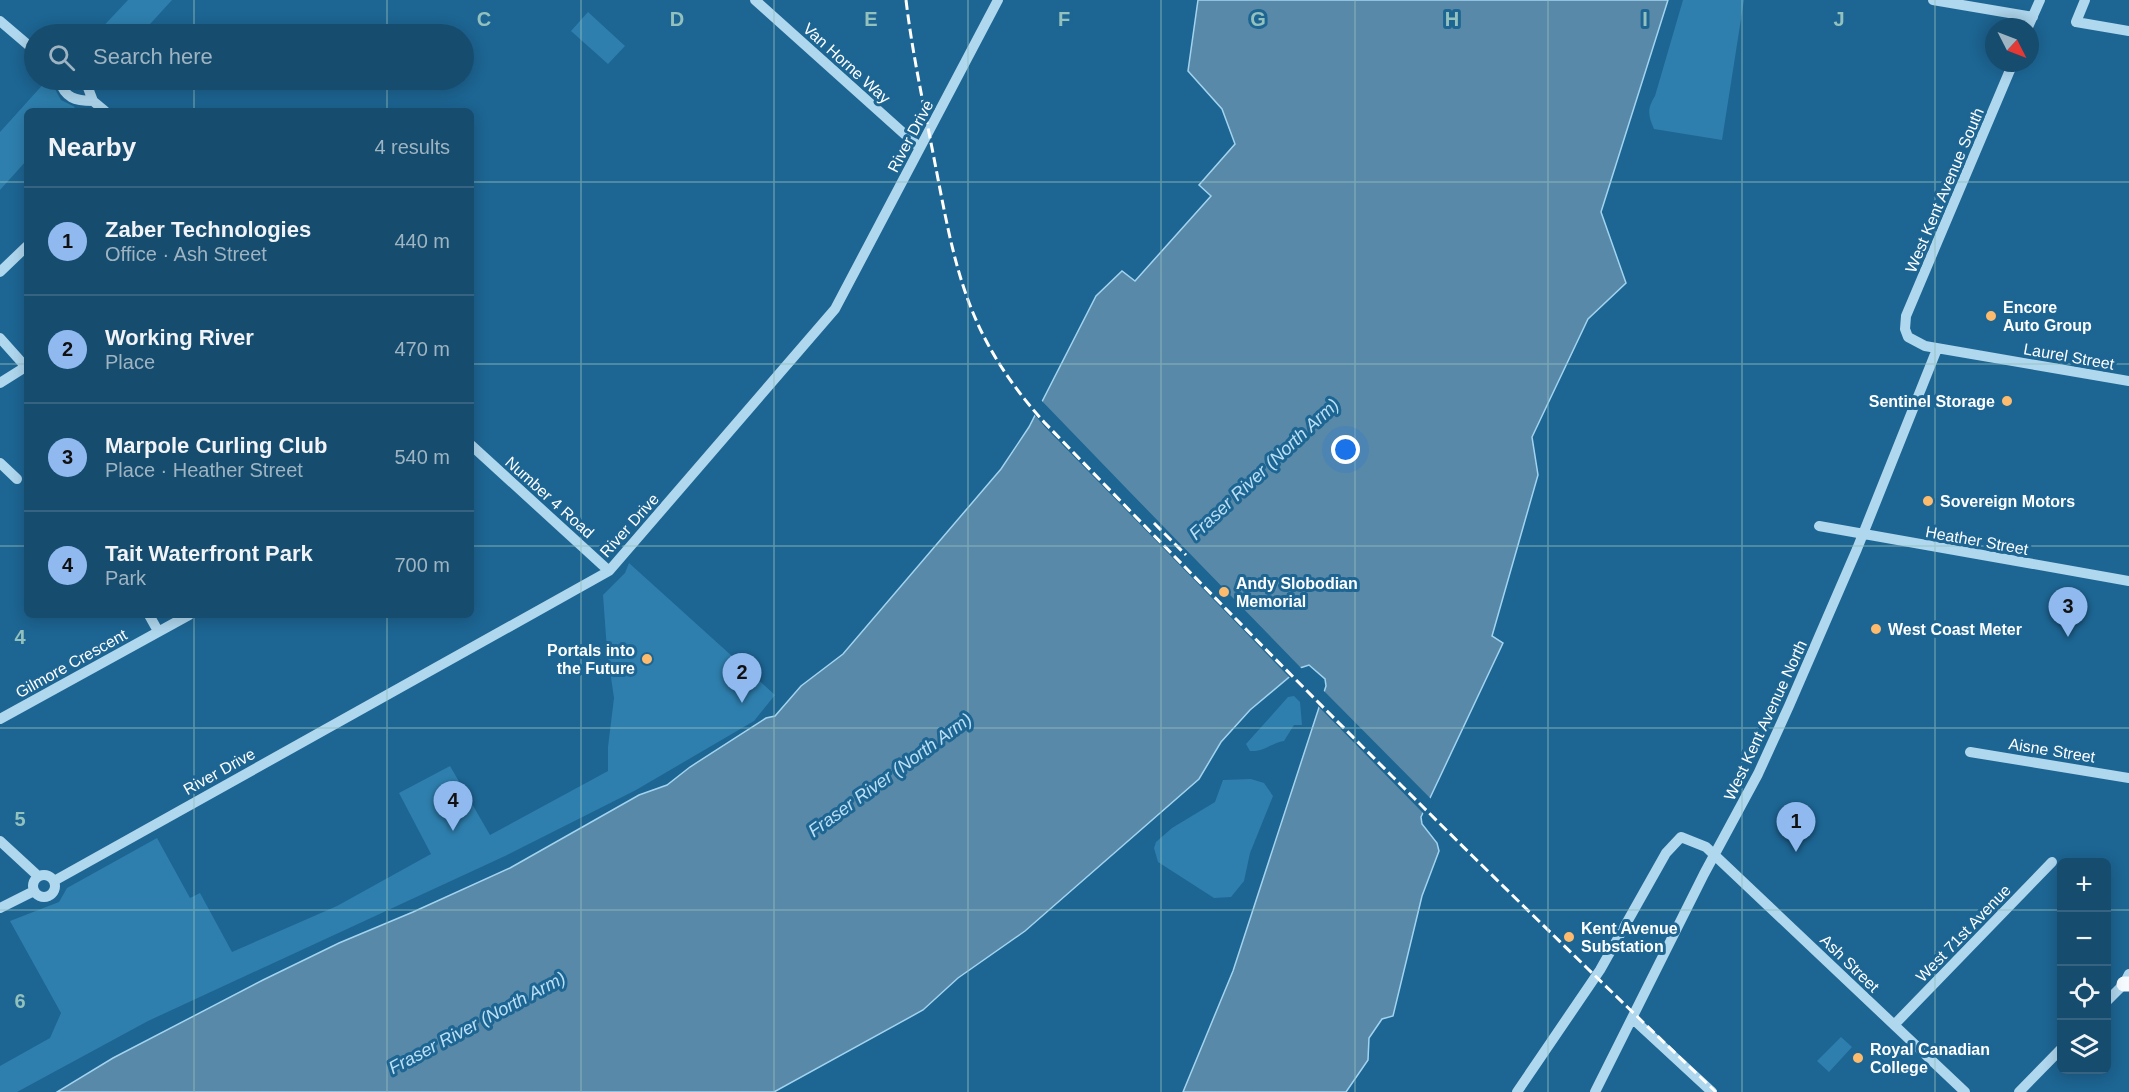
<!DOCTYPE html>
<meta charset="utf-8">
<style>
:root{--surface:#164c6e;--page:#235676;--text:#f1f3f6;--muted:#9eb4c2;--line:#356381;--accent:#90b9f0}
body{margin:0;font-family:Arial,sans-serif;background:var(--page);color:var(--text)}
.controls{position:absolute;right:18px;bottom:18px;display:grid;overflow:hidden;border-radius:9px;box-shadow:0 3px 15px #0003}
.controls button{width:54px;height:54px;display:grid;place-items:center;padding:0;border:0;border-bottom:2px solid var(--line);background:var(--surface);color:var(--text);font:30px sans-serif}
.compass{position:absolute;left:1985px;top:18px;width:54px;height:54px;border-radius:50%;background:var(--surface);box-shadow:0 3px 15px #0003;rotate:132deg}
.you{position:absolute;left:1346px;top:450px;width:21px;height:21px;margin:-15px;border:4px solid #fff;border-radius:50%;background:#1a73e8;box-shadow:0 0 0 9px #1a73e833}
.badge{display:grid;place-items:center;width:39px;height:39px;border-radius:50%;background:var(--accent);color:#111;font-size:20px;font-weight:700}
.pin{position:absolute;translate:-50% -50px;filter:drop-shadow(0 2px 3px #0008)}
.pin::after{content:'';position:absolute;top:32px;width:21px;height:18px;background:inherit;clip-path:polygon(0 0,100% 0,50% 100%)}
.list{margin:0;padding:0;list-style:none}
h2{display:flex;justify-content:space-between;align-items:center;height:78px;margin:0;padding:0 24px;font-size:26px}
h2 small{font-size:20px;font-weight:400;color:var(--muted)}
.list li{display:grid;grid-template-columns:39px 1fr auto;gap:18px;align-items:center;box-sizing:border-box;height:108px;padding:0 24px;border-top:2px solid var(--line)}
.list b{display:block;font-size:22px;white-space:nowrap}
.list p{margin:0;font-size:20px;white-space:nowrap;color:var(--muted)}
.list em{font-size:20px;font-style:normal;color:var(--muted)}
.icon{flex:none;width:33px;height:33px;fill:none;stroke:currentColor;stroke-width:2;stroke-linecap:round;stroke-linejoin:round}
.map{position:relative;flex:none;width:2129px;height:1092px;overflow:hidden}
.search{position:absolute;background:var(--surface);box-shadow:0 3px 15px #0003;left:24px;top:24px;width:450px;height:66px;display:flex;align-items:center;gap:15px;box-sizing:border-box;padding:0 21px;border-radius:33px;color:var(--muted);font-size:22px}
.panel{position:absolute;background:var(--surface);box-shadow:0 3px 15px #0003;left:24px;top:108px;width:450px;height:510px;border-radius:9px}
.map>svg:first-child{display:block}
</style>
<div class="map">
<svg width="2129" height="1092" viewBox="0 0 2129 1092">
<rect width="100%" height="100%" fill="#1d6593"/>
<path fill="#2e7fae" d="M128,0H172L141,34H96Z
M1683,0H1744L1722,140L1654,129C1648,115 1647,109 1655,96Z
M588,12L625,46L608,64L571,31Z
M47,80H50L61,100L75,107L71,111H27V160L0,190V132Z
M629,563L775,695L754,721L636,790L505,856L148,1021L17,1092H0V1066L50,1038L61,1013L10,921L59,902L67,888L157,838L190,898L200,893L232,952L337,906L431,854L399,793L450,766L490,835L608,771V747L614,698L607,650L603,595L625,573Z
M1294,696L1300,702L1302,725H1294L1284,741C1271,743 1264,752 1250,751L1246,744L1288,697Z
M1251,779L1264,783L1273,796L1250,853L1244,881L1231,897L1214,898L1158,862L1154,848L1156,842L1172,828L1215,802L1223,780Z
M1841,1037L1852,1047L1829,1072L1817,1061Z"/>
<path fill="#5989a8" stroke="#a2d4f0" stroke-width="1.5" d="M1198,0H1668L1601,212L1626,283L1588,319L1532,437L1538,475L1492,636L1503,643L1421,817L1422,824L1437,843L1439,851L1422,896L1393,1016L1382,1019L1369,1038L1368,1060L1346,1092H1183L1233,971L1326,686L1325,679L1309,665L1300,668L1250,710L1221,742L1199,779L1025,931L958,978L923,1010L774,1092H57L113,1058L263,980L339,943L413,912L510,868L639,795L667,785L690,767L766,718L775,716L801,686L843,654L1001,469L1029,427L1096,296L1122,271L1135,281L1211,196L1199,185L1235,144L1222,109L1188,71Z"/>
<path fill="#1d6593" d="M1040,399L1126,488L1303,670L1291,679L1045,427L1033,413Z
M1322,689L1433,801L1426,816L1317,705Z"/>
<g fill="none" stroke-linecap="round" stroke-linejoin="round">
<path stroke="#afd7ee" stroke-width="10" d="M755,0L920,148
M1933,0L2033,17
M2085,0L2076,22L2129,31
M0,21L34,50
M2028,27L2040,0
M2013,63L1906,316L1905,329L1908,337L1925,346L2129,381
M59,80C65,98 75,101 93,101
M85,80L93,101L105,111
M0,272L27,246
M0,338L25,366
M0,383L27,366
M471,445L609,571
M0,463L17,479
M1819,526L2129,581
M149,615L158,631
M0,719L189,615
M1970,752L2129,778
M0,841L38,876
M33 886a11 11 0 1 1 22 0a11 11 0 1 1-22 0Z
M54,881L609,571L835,309L998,0
M0,908L34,891
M2106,1002L2124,984L2129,974
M1632,1018L1712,1092
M1894,1025L2052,862
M1517,1092L1600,970L1666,853L1681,837L1706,847L1965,1092
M1595,1092L1704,874L1758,774L1789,706L1857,549L1937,349
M2019,1092L2062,1048"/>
<path stroke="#f6fbff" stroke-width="15" d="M2124,984H2129"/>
<path stroke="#fff" stroke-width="3" stroke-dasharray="10 4.5" stroke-linecap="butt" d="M906,0C912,51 923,102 933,153C955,266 964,333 1044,422C1264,650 1487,874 1716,1092
M1154,523L1186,555"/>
</g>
<path fill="none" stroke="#93c1be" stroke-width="1.5" stroke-opacity="0.55" d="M194,0V34M387,0V34M581,0V1092M774,0V1092M968,0V1092M1161,0V1092M1355,0V1092M1548,0V1092M1742,0V1092M1935,0V1092M194,80V111M387,80V111M0,182H27M471,182H2129M0,364H27M471,364H2129M0,546H27M471,546H2129M194,615V1092M387,615V1092M0,728H2129M0,910H2062M2106,910H2129"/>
<g fill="#fdbb6e" stroke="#1d6593" stroke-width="2">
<circle cx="1991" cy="316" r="6"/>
<circle cx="2007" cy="401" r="6"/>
<circle cx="1928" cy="501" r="6"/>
<circle cx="1224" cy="592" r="6"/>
<circle cx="1876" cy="629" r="6"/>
<circle cx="647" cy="659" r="6"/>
<circle cx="1569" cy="937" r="6"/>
<circle cx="1858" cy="1058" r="6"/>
</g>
<g text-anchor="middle" stroke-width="6" stroke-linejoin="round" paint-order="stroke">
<g font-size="16" fill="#fff" stroke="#1d6593">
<text transform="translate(847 63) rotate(42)" y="6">Van Horne Way</text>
<text transform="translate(910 136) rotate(-62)" y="6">River Drive</text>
<text transform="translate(1944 190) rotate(-67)" y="6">West Kent Avenue South</text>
<text transform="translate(2069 356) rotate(10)" y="6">Laurel Street</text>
<text transform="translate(550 497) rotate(42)" y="6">Number 4 Road</text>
<text transform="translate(629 525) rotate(-48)" y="6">River Drive</text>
<text transform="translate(1977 540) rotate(10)" y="6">Heather Street</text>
<text transform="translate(71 663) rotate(-29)" y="6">Gilmore Crescent</text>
<text transform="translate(1765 720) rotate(-65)" y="6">West Kent Avenue North</text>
<text transform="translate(2052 750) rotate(9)" y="6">Aisne Street</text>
<text transform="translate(219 771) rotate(-29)" y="6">River Drive</text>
<text transform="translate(1963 933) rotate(-46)" y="6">West 71st Avenue</text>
<text transform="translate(1850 963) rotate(44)" y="6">Ash Street</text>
</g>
<g font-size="16" font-weight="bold" fill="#fff" stroke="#1d6593" text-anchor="start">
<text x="2003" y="313">Encore<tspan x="2003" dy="18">Auto Group</tspan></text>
<text x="1995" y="407" text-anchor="end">Sentinel Storage</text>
<text x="1940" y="507">Sovereign Motors</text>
<text x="1236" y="589">Andy Slobodian<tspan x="1236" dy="18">Memorial</tspan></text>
<text x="1888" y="635">West Coast Meter</text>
<text x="635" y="656" text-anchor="end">Portals into<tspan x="635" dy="18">the Future</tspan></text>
<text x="1581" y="934">Kent Avenue<tspan x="1581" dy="18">Substation</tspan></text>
<text x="1870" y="1055">Royal Canadian<tspan x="1870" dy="18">College</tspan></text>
</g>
<g font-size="18" font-style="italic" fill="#bbe0f5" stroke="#1d6593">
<text transform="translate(1264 469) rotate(-43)" y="6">Fraser River (North Arm)</text>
<text transform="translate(890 775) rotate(-36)" y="6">Fraser River (North Arm)</text>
<text transform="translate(477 1023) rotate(-28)" y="6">Fraser River (North Arm)</text>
</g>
</g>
<g font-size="20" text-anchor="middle" font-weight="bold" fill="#93c1be" stroke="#1d6593" stroke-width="6" stroke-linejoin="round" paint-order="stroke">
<text x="484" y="26">C</text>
<text x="677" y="26">D</text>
<text x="871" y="26">E</text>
<text x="1064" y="26">F</text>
<text x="1258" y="26">G</text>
<text x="1452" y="26">H</text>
<text x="1645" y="26">I</text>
<text x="1839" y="26">J</text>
<text x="20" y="644">4</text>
<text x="20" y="826">5</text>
<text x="20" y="1008">6</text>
</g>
</svg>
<div class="controls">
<button>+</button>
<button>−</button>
<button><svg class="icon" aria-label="locate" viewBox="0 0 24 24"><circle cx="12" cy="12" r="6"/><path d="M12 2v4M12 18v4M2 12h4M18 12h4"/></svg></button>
<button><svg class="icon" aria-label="layers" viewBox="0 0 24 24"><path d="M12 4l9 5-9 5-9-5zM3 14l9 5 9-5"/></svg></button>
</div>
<svg class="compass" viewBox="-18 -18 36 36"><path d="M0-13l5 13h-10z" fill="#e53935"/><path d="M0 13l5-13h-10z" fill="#9eb4c2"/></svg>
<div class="you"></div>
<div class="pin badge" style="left:1796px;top:852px">1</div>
<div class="pin badge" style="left:742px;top:703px">2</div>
<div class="pin badge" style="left:2068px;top:637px">3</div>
<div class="pin badge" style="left:453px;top:831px">4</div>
<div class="search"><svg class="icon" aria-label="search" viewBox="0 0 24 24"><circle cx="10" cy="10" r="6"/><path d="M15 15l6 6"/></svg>Search here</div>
<section class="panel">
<h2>Nearby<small>4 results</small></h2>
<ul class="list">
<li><span class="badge">1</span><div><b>Zaber Technologies</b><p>Office · Ash Street</p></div><em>440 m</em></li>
<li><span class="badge">2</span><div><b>Working River</b><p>Place</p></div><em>470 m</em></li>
<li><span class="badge">3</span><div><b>Marpole Curling Club</b><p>Place · Heather Street</p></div><em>540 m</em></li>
<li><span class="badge">4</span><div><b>Tait Waterfront Park</b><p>Park</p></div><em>700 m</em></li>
</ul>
</section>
</div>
